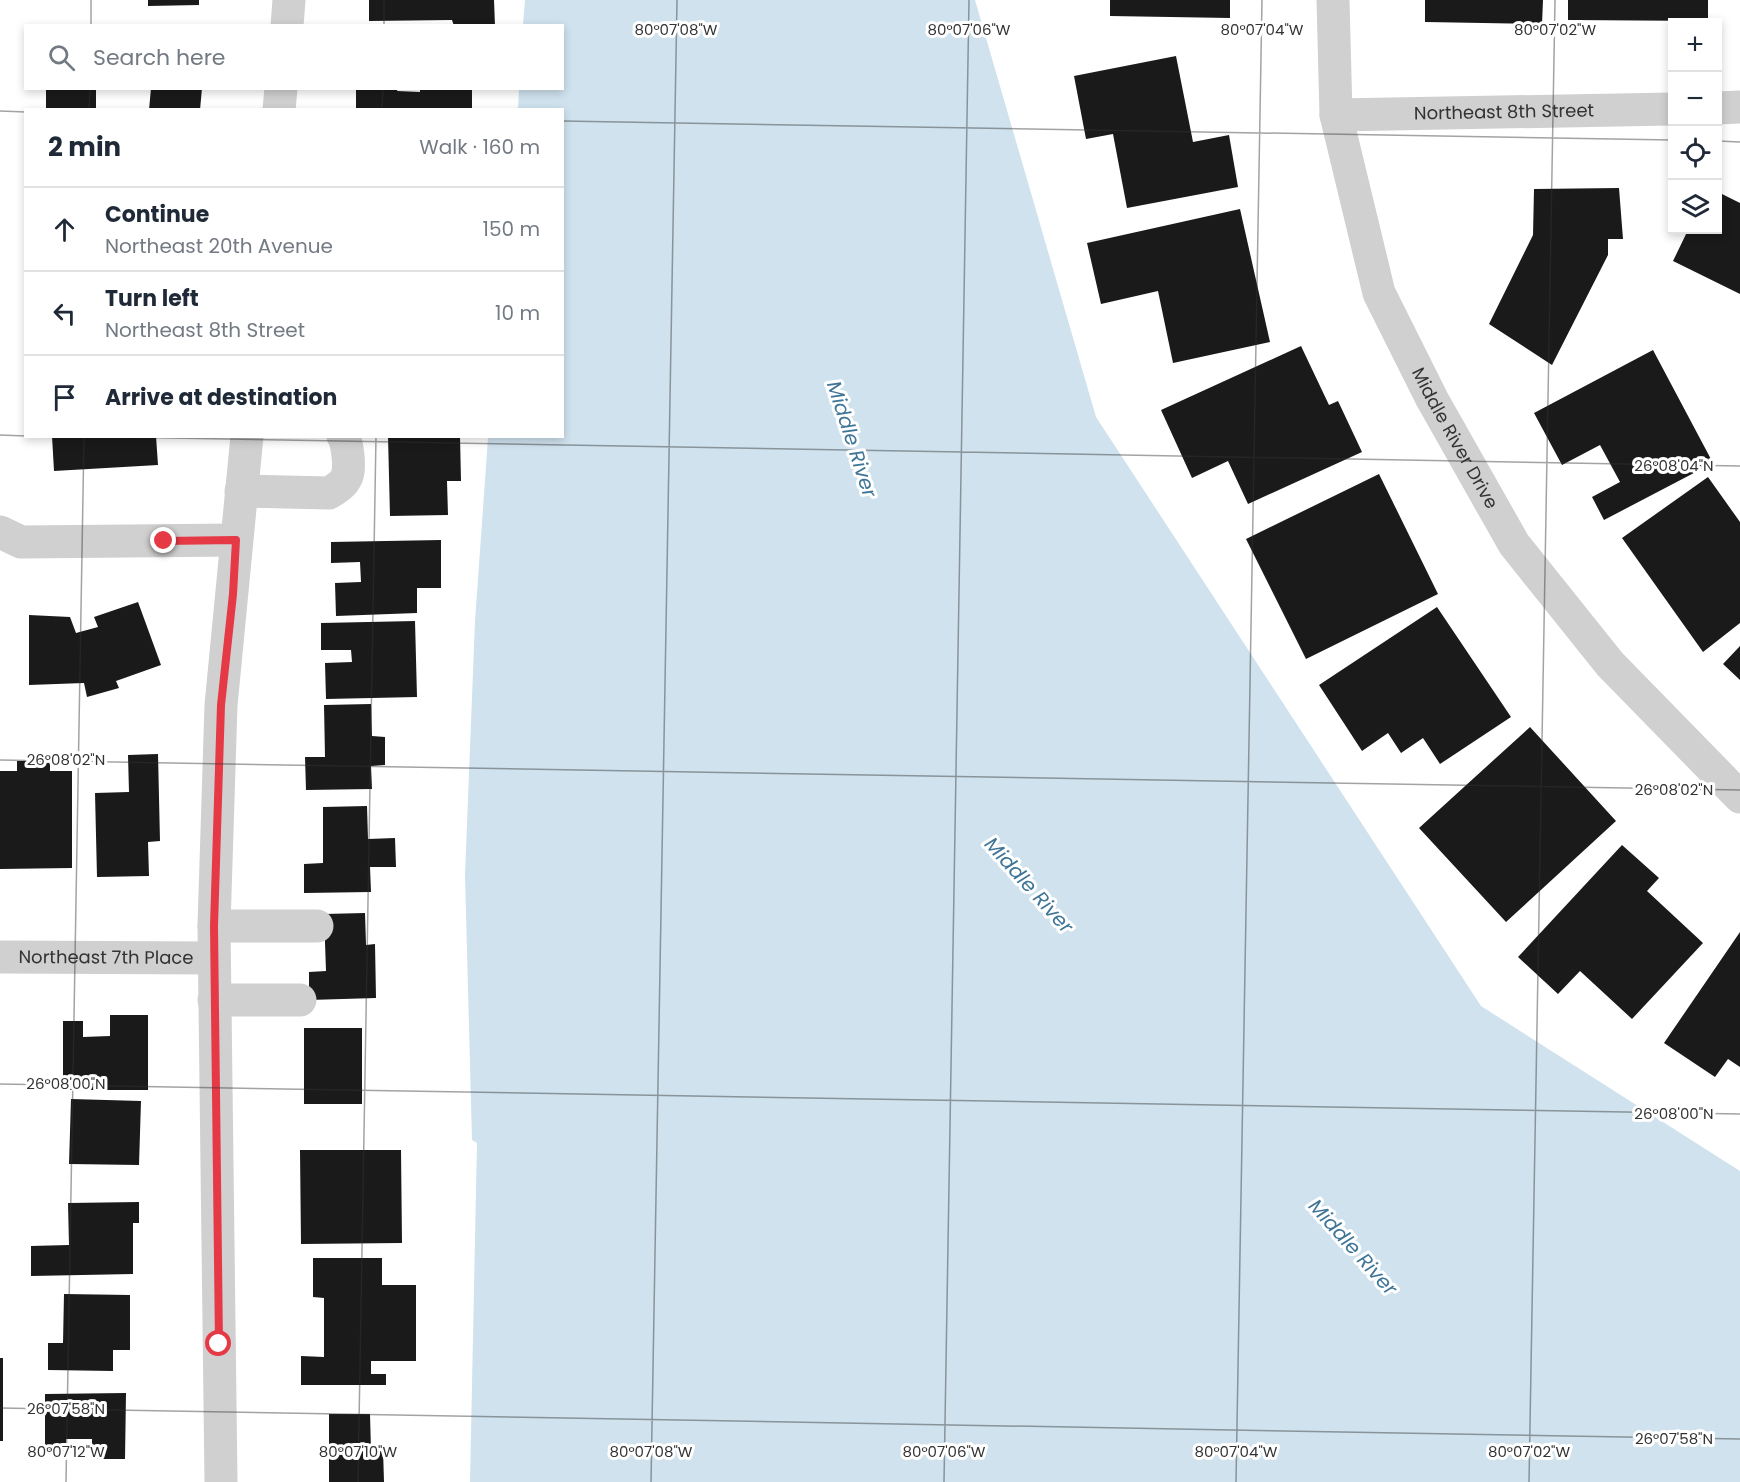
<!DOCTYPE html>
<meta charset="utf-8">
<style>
:root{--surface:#fff;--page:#f6f6f7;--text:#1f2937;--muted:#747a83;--line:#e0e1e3}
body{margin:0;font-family:Poppins,sans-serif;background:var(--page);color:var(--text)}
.controls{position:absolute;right:18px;top:18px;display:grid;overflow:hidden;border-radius:0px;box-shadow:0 3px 9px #0003}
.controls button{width:54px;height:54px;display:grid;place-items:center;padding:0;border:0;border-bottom:2px solid var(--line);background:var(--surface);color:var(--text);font:30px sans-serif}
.stop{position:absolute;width:18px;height:18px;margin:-14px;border:4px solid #e63946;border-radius:50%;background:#fff}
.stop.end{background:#e63946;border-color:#fff;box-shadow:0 2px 6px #0008}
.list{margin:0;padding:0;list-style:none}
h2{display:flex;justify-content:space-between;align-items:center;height:78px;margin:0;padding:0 24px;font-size:26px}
h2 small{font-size:20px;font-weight:400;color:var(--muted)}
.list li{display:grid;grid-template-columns:39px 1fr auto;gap:18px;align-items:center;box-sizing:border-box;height:84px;padding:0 24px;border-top:2px solid var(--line)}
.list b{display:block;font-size:22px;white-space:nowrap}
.list p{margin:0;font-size:20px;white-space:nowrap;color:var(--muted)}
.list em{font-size:20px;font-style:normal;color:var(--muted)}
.icon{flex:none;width:33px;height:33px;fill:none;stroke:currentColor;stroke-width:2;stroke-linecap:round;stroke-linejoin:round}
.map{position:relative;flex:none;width:1740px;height:1482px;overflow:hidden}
.search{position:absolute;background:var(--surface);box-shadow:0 3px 9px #0003;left:24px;top:24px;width:540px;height:66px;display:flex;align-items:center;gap:15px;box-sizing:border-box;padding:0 21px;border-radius:0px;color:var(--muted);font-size:22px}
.panel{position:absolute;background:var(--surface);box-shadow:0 3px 9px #0003;left:24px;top:108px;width:540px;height:330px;border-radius:0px}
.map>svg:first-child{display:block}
</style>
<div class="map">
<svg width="1740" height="1482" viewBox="0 0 1740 1482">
<rect width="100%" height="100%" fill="#fff"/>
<path fill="#cfe2ee" d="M525,0H975L1096,417L1481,1006L1740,1171V1482H470L477,1143L472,1140L465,875L475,621L487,452L488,437L562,436V110L518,109L519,89L562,88V26L523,25Z"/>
<path fill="#1a1a1a" d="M148,0H199V5L148,6Z
M369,0H494L495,26H454L452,20L369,21Z
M1110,0H1230V18L1110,16Z
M1425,0H1543L1542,24L1425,22Z
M1568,0H1708V21L1568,20Z
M1176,56L1193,142L1229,135L1238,187L1127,208L1113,134L1086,139L1074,76Z
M89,88H96V110H46V89Z
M151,88H202L200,110H149Z
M356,88H398L397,91L420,92V88H472V110H356Z
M1619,188L1623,239H1608V255L1552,365L1489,324L1533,235L1534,189Z
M1718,192L1740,203V294L1673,261L1688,230H1718Z
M1240,209L1270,342L1173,363L1158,291L1101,304L1087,243Z
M1301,346L1329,405L1338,401L1362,452L1248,504L1228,461L1192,478L1161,410Z
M1653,350L1713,463L1604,520L1592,497L1620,482L1600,445L1562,465L1534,413Z
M52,436H156L158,465L54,471Z
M388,436H460L461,481H447L448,515L390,516Z
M1379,474L1438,594L1306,659L1246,539Z
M1708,477L1740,522V623L1703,652L1622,538Z
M441,540V588H417V613L336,616L335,583L361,582L360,562L331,563V542Z
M138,602L161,665L116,681L119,688L87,697L84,683L29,685V615L70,617L76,633L98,627L94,617Z
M1437,607L1511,717L1440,764L1423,738L1401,753L1388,733L1362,751L1319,685Z
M415,621L417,697L326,699L325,663L352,662L351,650H321V623Z
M1740,646V680L1723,664Z
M371,704L372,736L385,737V765L371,766L372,789L306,790L305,757H325L324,705Z
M1530,727L1616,821L1506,922L1419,828Z
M158,754L160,841L148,842L149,876L97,877L95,793L129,792L128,755Z
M17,761H50V771H72V868L0,869V771H17Z
M367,806L368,839L395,838L396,867H370L371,892L304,893V864L323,863V807Z
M1622,845L1659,878L1647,891L1703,943L1632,1019L1580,971L1558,994L1518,957Z
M365,913L366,945L375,944L376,998L309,1000V972L326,971L324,914Z
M1740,932V1067L1728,1059L1715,1077L1664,1043Z
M110,1015H148V1090H63V1021H83V1037L110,1036Z
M304,1028H362V1104H304Z
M71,1099L141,1101L139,1165L69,1164Z
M300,1150H401L402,1243L301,1244Z
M139,1202V1223H133V1274L31,1276V1246L69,1245L68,1203Z
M313,1258H382V1285H416V1361H371V1374H386V1385H301V1356L324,1357V1298L313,1297Z
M64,1294L130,1295V1350H113V1371L48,1370V1343H63Z
M0,1358H3V1441H0Z
M126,1393L125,1459H92V1439H66V1453H45V1394Z
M329,1414H370L371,1450L383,1449L384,1482H329Z"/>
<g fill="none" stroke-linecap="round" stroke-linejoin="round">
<g stroke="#d0d0d0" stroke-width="33">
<path id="s1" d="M1333,0L1336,115L1379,293L1432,399L1514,544L1610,664L1740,797"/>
<path d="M287,26L289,0"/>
<path d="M1718,108L1740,107"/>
<path d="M279,110L281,88"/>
<path id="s2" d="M1336,115L1672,109"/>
<path d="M241,491L329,493C336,489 344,484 347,476C350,468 348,443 343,436"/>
<path d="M0,532L21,542L236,540"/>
<path d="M214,926H317"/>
<path id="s3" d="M0,957L213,958"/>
<path d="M214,1000H300"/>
<path d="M221,1482L214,926L221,705L247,436"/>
</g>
</g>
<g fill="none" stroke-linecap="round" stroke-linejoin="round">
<path stroke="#e63946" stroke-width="8" d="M164,541L236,540L233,594L221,705L214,926L219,1344"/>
</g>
<path fill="none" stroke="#333" stroke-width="1.5" stroke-opacity="0.45" d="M91,26V0M384,26V0M89,110L90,88M382,110L383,88M0,111L26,112M562,121L1672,140M1718,141L1740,142M0,435L26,436M59,436L1740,466M0,760L1740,790M0,1084L1740,1114M0,1408L1740,1439M66,1482L84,436M358,1482L376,436M651,1482L677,0M944,1482L969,0M1236,1482L1262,0M1529,1482L1555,0"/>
<g text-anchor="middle" stroke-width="6" stroke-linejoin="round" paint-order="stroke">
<g font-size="18" fill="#333" stroke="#fff">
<text dy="6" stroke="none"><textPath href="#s2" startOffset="168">Northeast 8th Street</textPath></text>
<text dy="6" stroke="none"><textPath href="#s1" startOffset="462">Middle River Drive</textPath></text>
<text dy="6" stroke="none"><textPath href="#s3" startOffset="106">Northeast 7th Place</textPath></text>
</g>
<g font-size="20" font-style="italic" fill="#3f7597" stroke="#fff">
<text transform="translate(852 439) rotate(72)" y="7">Middle River</text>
<text transform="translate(1029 885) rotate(48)" y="7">Middle River</text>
<text transform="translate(1353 1247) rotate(48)" y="7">Middle River</text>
</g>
</g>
<g font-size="15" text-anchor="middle" fill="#333" stroke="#fff" stroke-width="6" stroke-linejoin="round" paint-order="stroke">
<text x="676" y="35">80°07'08"W</text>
<text x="969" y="35">80°07'06"W</text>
<text x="1262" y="35">80°07'04"W</text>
<text x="1555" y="35">80°07'02"W</text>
<text x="1674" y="471">26°08'04"N</text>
<text x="66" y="765">26°08'02"N</text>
<text x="1674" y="795">26°08'02"N</text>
<text x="66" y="1089">26°08'00"N</text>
<text x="1674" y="1119">26°08'00"N</text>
<text x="66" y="1414">26°07'58"N</text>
<text x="1674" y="1444">26°07'58"N</text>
<text x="66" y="1457">80°07'12"W</text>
<text x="358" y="1457">80°07'10"W</text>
<text x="651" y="1457">80°07'08"W</text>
<text x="944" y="1457">80°07'06"W</text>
<text x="1236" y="1457">80°07'04"W</text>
<text x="1529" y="1457">80°07'02"W</text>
</g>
</svg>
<div class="controls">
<button>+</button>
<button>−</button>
<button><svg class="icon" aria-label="locate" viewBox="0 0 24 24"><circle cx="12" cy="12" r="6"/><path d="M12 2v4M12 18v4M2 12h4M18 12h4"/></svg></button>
<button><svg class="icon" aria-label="layers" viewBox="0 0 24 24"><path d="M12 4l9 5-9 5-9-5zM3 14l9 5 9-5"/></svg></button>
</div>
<div class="stop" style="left:219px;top:1344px"></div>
<div class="stop end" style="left:164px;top:541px"></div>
<div class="search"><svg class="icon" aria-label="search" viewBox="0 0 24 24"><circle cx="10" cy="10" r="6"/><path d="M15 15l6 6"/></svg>Search here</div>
<section class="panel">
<h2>2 min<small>Walk · 160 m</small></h2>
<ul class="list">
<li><svg class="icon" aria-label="ahead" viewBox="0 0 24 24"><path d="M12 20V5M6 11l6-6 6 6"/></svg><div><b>Continue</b><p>Northeast 20th Avenue</p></div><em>150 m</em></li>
<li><svg class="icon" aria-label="left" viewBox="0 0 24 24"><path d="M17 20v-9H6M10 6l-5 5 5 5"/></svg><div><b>Turn left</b><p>Northeast 8th Street</p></div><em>10 m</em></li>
<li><svg class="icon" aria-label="arrive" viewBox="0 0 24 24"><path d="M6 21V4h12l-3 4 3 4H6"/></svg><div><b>Arrive at destination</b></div></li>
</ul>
</section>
</div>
